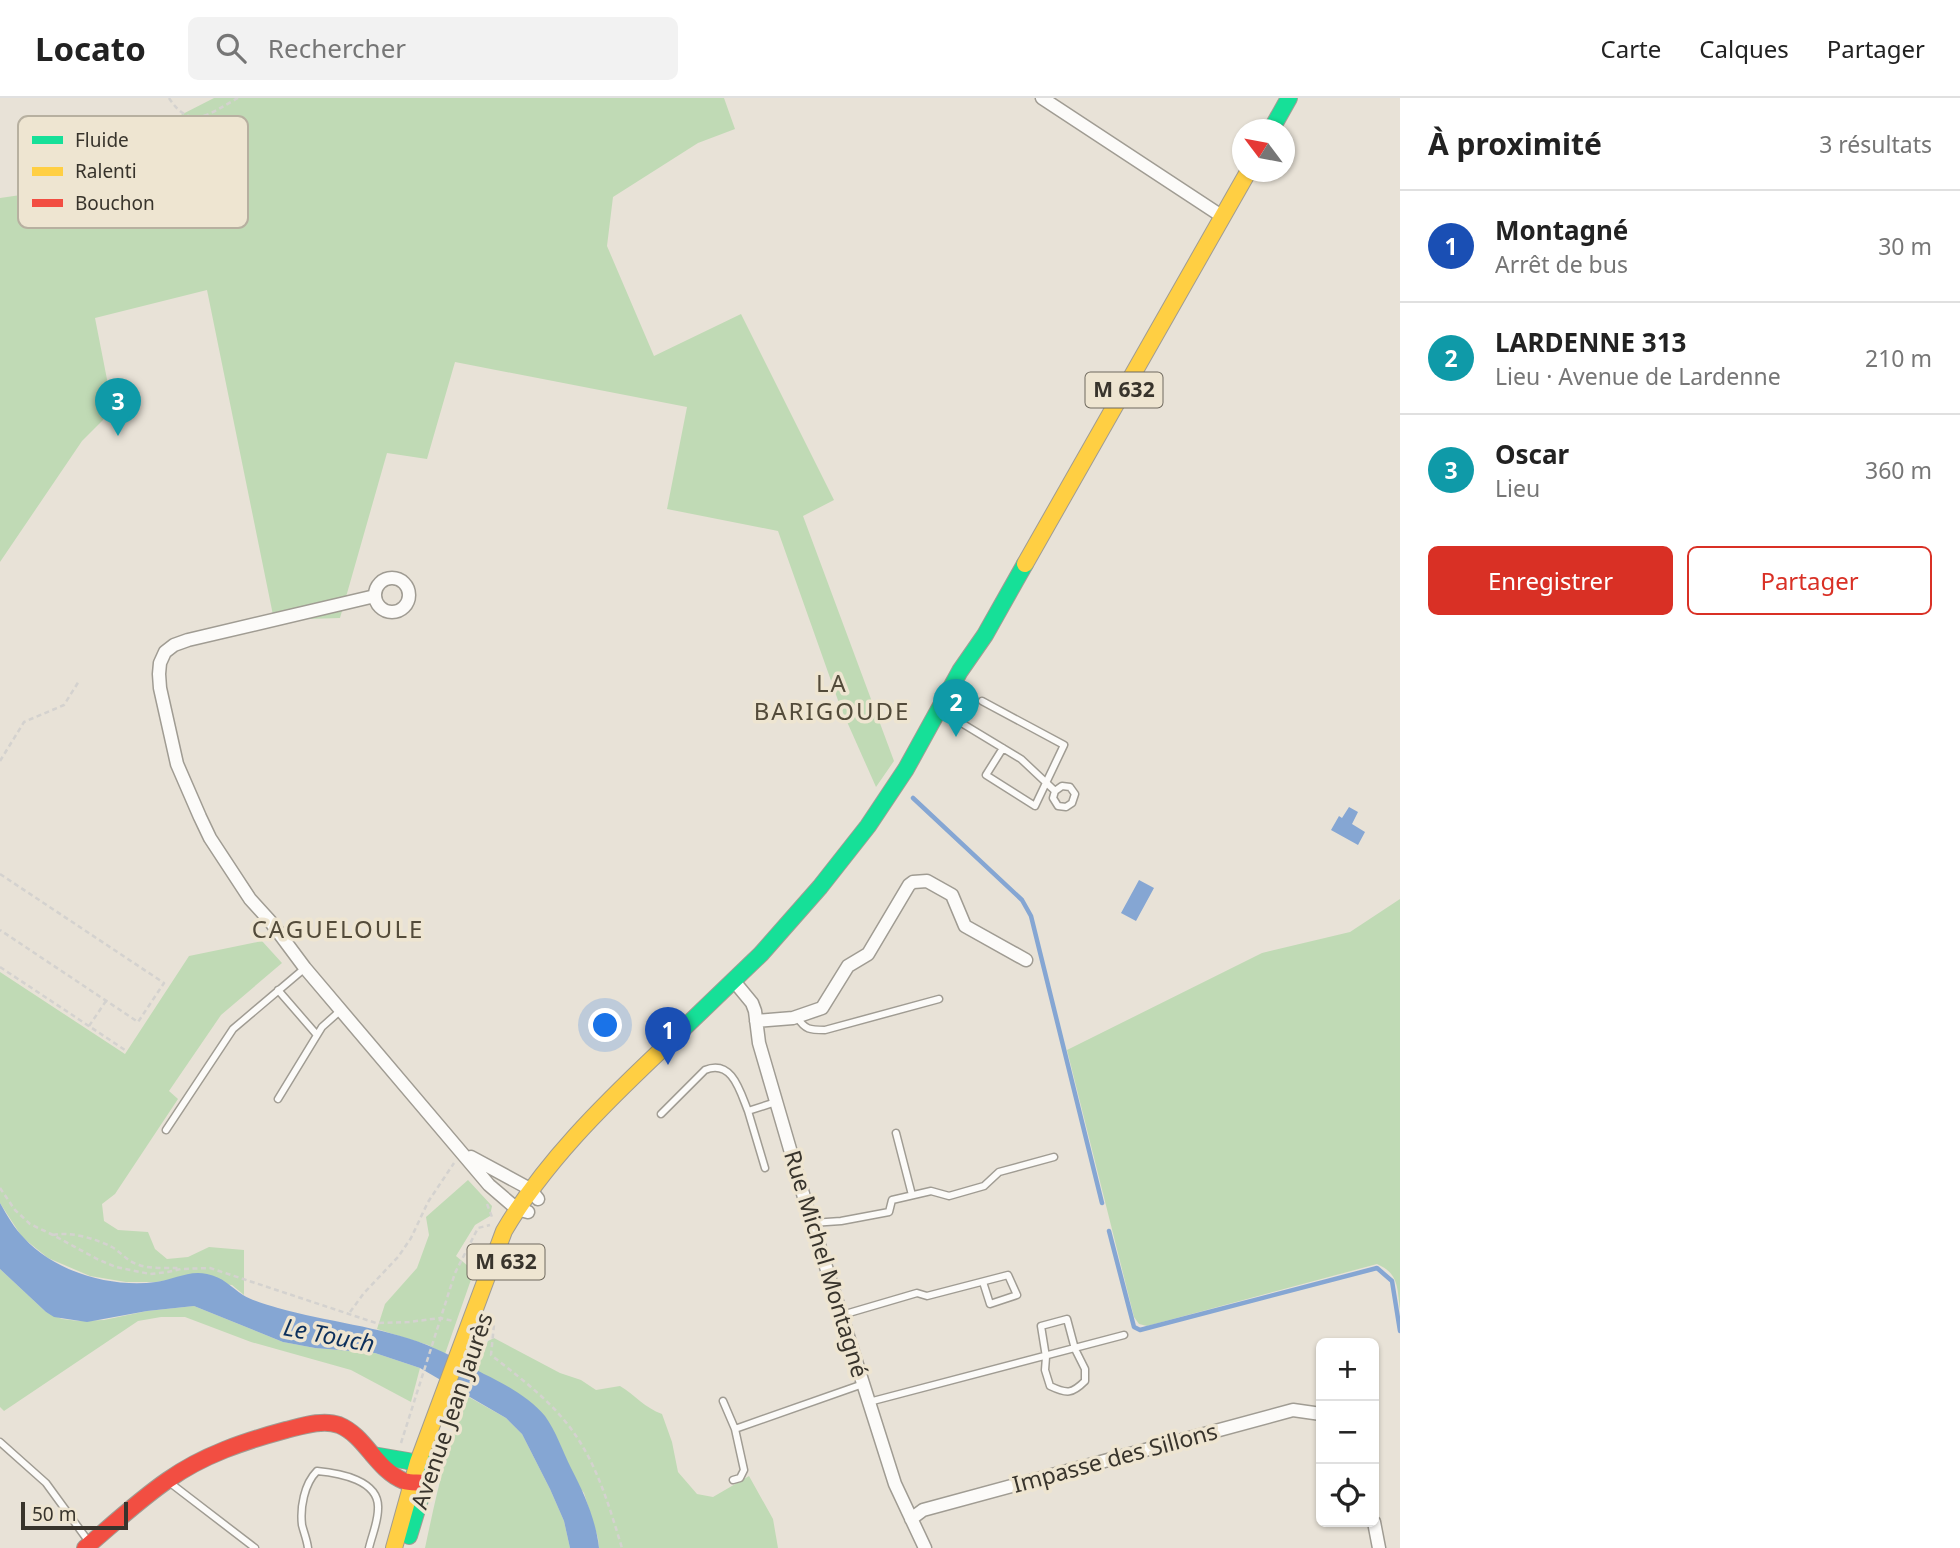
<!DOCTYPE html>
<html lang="fr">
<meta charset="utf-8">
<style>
:root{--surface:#fff;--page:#f2f2f2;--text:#222;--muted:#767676;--line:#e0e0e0;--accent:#d93025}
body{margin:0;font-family:"Noto Sans",sans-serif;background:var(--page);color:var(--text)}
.controls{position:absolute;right:21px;bottom:21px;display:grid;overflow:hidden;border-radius:10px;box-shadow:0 2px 5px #0004}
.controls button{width:63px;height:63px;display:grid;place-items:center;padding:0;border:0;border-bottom:2px solid var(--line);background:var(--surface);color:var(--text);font:35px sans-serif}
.compass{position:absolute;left:1232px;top:21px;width:63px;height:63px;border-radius:50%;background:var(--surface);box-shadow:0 2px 5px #0004;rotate:302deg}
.scale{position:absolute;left:21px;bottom:18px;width:107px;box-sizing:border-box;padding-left:7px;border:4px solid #38342c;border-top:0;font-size:19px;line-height:24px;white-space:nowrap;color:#38342c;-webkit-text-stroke:5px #eee5d1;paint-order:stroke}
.you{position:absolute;left:606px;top:928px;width:24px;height:24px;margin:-18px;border:5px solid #fff;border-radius:50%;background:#1a73e8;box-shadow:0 0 0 10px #1a73e833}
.badge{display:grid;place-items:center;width:46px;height:46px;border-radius:50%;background:var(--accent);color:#fff;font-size:23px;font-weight:700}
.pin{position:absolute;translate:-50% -58px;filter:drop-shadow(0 2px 4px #0008)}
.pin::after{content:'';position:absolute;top:37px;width:24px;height:21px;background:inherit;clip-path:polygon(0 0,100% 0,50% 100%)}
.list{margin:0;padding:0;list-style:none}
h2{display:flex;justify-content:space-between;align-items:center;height:91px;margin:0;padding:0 28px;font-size:30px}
h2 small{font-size:23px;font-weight:400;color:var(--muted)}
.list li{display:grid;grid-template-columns:46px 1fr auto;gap:21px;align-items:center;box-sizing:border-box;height:112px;padding:0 28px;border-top:2px solid var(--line)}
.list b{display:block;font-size:26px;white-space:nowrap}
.list p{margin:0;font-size:23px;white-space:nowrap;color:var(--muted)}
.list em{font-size:23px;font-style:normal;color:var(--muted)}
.actions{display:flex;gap:14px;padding:21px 28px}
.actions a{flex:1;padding:16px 0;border:2px solid var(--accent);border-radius:10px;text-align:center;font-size:24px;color:var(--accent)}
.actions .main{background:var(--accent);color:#fff}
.icon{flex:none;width:38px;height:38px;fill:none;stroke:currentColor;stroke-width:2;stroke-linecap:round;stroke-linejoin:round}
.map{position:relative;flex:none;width:1400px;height:1450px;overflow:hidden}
header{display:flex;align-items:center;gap:42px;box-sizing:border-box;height:98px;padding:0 35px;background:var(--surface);border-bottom:2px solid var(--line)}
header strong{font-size:33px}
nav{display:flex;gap:38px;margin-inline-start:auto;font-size:24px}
.search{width:490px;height:63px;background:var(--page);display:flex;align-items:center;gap:18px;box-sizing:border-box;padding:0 24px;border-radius:10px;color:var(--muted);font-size:26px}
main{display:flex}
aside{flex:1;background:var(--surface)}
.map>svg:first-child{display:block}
</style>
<header>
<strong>Locato</strong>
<div class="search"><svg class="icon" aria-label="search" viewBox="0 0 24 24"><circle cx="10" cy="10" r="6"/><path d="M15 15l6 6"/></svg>Rechercher</div>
<nav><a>Carte</a><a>Calques</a><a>Partager</a></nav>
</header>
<main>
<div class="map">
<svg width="1400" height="1450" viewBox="0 0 1400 1450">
<rect width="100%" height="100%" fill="#e8e2d7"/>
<path fill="#c0dab5" d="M214,0H724L735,31L698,45L613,99L607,148L654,258L741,216L834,402L803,418L894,663L876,689L840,608L778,433L667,411L687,309L455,264L427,361L387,355L340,520L274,522L207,192L95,220L113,312L82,343L0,464V100L201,71L169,23Z
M1400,801V1211C1397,1189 1399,1176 1377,1166L1147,1228L1139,1226L1134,1219L1067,952L1262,855L1350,834Z
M262,843L282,865L221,917L169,993L178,1001L115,1096L102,1106L104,1123L118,1132L148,1134L155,1151L167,1161L188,1159L209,1149L244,1152V1197L232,1187L168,1182L156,1184H126L90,1178L48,1160L22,1139L0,1105V874L125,956L189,858Z
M468,1082L492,1108L490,1118L475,1127L456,1158L474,1173L445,1256L428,1247L377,1231L385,1206L417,1170L429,1137L426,1119Z
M0,1171L46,1214L62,1221L79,1223L104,1222L147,1213L194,1208L283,1244L315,1250L375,1255L420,1270L411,1304L351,1272L251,1244L185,1219H161L138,1223L4,1313L0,1309Z
M494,1240L560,1275L581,1282L596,1292L620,1288C635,1297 645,1310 662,1316L672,1344L678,1374L697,1396L713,1399L749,1378L773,1421L778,1450H599L598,1440L584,1395L477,1272L488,1243Z
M467,1298L506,1320L522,1336L550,1391L564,1423L570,1450H425C436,1398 447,1347 467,1298Z"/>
<path fill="#85a6d3" d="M1349,709L1358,714L1352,726L1365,734L1358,747L1331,732L1339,718L1342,720Z
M1139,782L1154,790L1136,823L1121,815Z
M0,1105C7,1117 14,1130 24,1140C55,1174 111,1190 156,1184C174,1182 188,1172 207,1176C223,1179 231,1189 243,1197C253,1203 267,1207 278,1210C327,1224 379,1228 427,1247C447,1255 466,1266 484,1276C505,1286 530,1300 545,1318C556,1333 563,1354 571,1370C584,1395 596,1422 599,1450H570L564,1423L550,1391L522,1336L506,1320L420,1270L375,1255L315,1250L283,1244L194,1208L147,1213L87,1224L54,1219L46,1214L0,1171Z"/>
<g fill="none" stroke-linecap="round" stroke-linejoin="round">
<path stroke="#85a6d3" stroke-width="4.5" d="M913,700L1022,802L1031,818L1102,1105
M1109,1133L1134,1229L1140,1232L1377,1170L1392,1183L1400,1233"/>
<defs>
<path id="lane" d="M982,603L1064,647L1035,708L986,677L1003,650
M940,612L1021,661L1055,693L1053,700L1058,708L1066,709L1072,705L1075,696L1070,689L1062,688L1055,693
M278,892L317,937
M797,919C805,932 810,932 825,932L939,901
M278,1001L322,929L341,912
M748,1013L765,1070
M661,1016L705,972C732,961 740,993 748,1013L776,1004
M166,1032L233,931L305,870
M896,1035L912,1097
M812,1125L841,1123L889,1114L892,1102L931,1093L949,1098L984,1088L999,1074L1054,1059
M842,1217L917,1195L927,1198L1008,1177L1017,1197L990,1206L983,1184
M1067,1221L1075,1251L1085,1271V1283C1072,1296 1067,1296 1050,1288L1045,1272L1046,1259L1041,1228Z
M723,1303L735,1331L744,1372L740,1380L733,1382
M869,1304L1124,1237
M735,1331L863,1286
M0,1344L46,1385L89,1444
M169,1384L255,1450
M308,1450C307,1442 304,1435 302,1427C300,1410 304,1386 317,1373C339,1375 380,1382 378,1411C378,1424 372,1437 369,1450"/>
<path id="street" d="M1042,0L1223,119
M375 497a17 17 0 1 1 34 0a17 17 0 1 1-34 0Z
M375,498L188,542L174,547L165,554L160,565L159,576L160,590L177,666L200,719L210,740L250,801L270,823L305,870L489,1087L517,1111L528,1114
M733,882L752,905L755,913L759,945L806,1106L895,1386L925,1450
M756,923L793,920L822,910L848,868L868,856L909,787L913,784L927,783L952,797L965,828L1026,862
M471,1059L530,1091L538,1101
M911,1421L923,1412L1293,1312L1321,1316
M1374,1424L1379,1450"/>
<path id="fast" d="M1271,32L1289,0
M659,954L761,856L820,789L868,728L906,671L960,573L985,537L1025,466
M373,1357L408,1363L429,1371
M409,1438L433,1359"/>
<path id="slow" d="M1025,466L1248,74
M394,1450L418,1364L504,1133C544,1065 602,1008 659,954"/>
<path id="jam" d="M85,1450C112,1427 139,1402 168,1382C203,1357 245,1343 286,1332C302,1328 323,1321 339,1327C366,1338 376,1372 404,1383C410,1385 419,1384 425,1385"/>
</defs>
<use href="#lane" stroke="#a09c93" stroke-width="9"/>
<use href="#street" stroke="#a09c93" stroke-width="15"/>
<use href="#fast" stroke="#a09c93" stroke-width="18"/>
<use href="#slow" stroke="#a09c93" stroke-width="18"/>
<use href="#jam" stroke="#a09c93" stroke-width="18"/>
<path stroke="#d4d2cf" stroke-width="2.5" stroke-dasharray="5 3.5" stroke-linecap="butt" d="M169,0C191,34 210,15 238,0
M0,663L24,624L64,607L79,583
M0,776L164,885L138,924L0,832
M0,869L125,952
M89,928L106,903
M0,1090L15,1112L30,1126L53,1137L97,1161L116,1169L150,1176L168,1174L181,1171L210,1170L376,1225L409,1224L440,1220L453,1223
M487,1106L492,1119
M53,1137C71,1133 96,1141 112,1149C122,1155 128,1164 139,1167C151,1171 166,1170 178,1170
M350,1214L364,1195L398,1159L411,1140L428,1104L454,1065
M492,1219L494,1227L491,1257C523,1282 558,1308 580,1344C600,1376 611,1414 622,1450
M401,1345L455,1175L478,1130L490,1127"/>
<use href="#lane" stroke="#fcfbf9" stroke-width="6"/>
<use href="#street" stroke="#fcfbf9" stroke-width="12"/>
<use href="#fast" stroke="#16e098" stroke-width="16"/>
<use href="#slow" stroke="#ffcf43" stroke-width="16"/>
<use href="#jam" stroke="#f24e42" stroke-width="16"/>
</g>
<g text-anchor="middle" stroke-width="7" stroke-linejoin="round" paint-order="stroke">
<g fill="#eee5d1" stroke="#6f695e" stroke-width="2">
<rect x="1085.5" y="274.5" width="77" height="35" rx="5"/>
<rect x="467.5" y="1146.5" width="77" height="35" rx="5"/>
</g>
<g font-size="21" font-weight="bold" fill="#38342c">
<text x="1124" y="299">M 632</text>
<text x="506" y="1171">M 632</text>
</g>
<g font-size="23" fill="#38342c" stroke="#eee5d1">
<text transform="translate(826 1166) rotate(73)" y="8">Rue Michel Montagné</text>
<text transform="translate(452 1313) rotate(-71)" y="8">Avenue Jean Jaurès</text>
<text transform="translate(1115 1360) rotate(-15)" y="8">Impasse des Sillons</text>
</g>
<g font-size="24" letter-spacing="2" fill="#534b3a" stroke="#eee5d1">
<text x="832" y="594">LA<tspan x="832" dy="28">BARIGOUDE</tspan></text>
<text x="338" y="840">CAGUELOULE</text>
</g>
<g font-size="24" font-style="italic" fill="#0d305c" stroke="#eee5d1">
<text transform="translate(329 1238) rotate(11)" y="8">Le Touch</text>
</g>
</g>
<rect x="18" y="18" width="230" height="112" rx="10" fill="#eee5d1" stroke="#b7b0a0" stroke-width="2"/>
<rect x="32" y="38" width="31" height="8" fill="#16e098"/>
<rect x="32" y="69" width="31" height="9" fill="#ffcf43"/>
<rect x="32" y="101" width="31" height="8" fill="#f24e42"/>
<g font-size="19" fill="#38342c">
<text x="75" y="49">Fluide</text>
<text x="75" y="80">Ralenti</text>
<text x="75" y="112">Bouchon</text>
</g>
</svg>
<div class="controls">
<button>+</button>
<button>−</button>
<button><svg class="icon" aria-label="locate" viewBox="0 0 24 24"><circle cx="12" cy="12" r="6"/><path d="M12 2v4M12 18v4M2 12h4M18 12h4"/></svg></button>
</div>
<svg class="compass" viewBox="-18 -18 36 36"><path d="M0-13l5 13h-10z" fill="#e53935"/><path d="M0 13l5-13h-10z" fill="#767676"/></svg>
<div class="scale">50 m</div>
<div class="you"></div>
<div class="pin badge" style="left:668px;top:967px;background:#1a4fb4">1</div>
<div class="pin badge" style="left:956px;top:639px;background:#0f9aa8">2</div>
<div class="pin badge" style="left:118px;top:338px;background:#0f9aa8">3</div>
</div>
<aside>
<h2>À proximité<small>3 résultats</small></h2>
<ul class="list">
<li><span class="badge" style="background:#1a4fb4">1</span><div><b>Montagné</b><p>Arrêt de bus</p></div><em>30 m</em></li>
<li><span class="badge" style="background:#0f9aa8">2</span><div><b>LARDENNE 313</b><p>Lieu · Avenue de Lardenne</p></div><em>210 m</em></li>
<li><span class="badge" style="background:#0f9aa8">3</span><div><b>Oscar</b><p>Lieu</p></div><em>360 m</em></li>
</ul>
<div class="actions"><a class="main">Enregistrer</a><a>Partager</a></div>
</aside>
</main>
